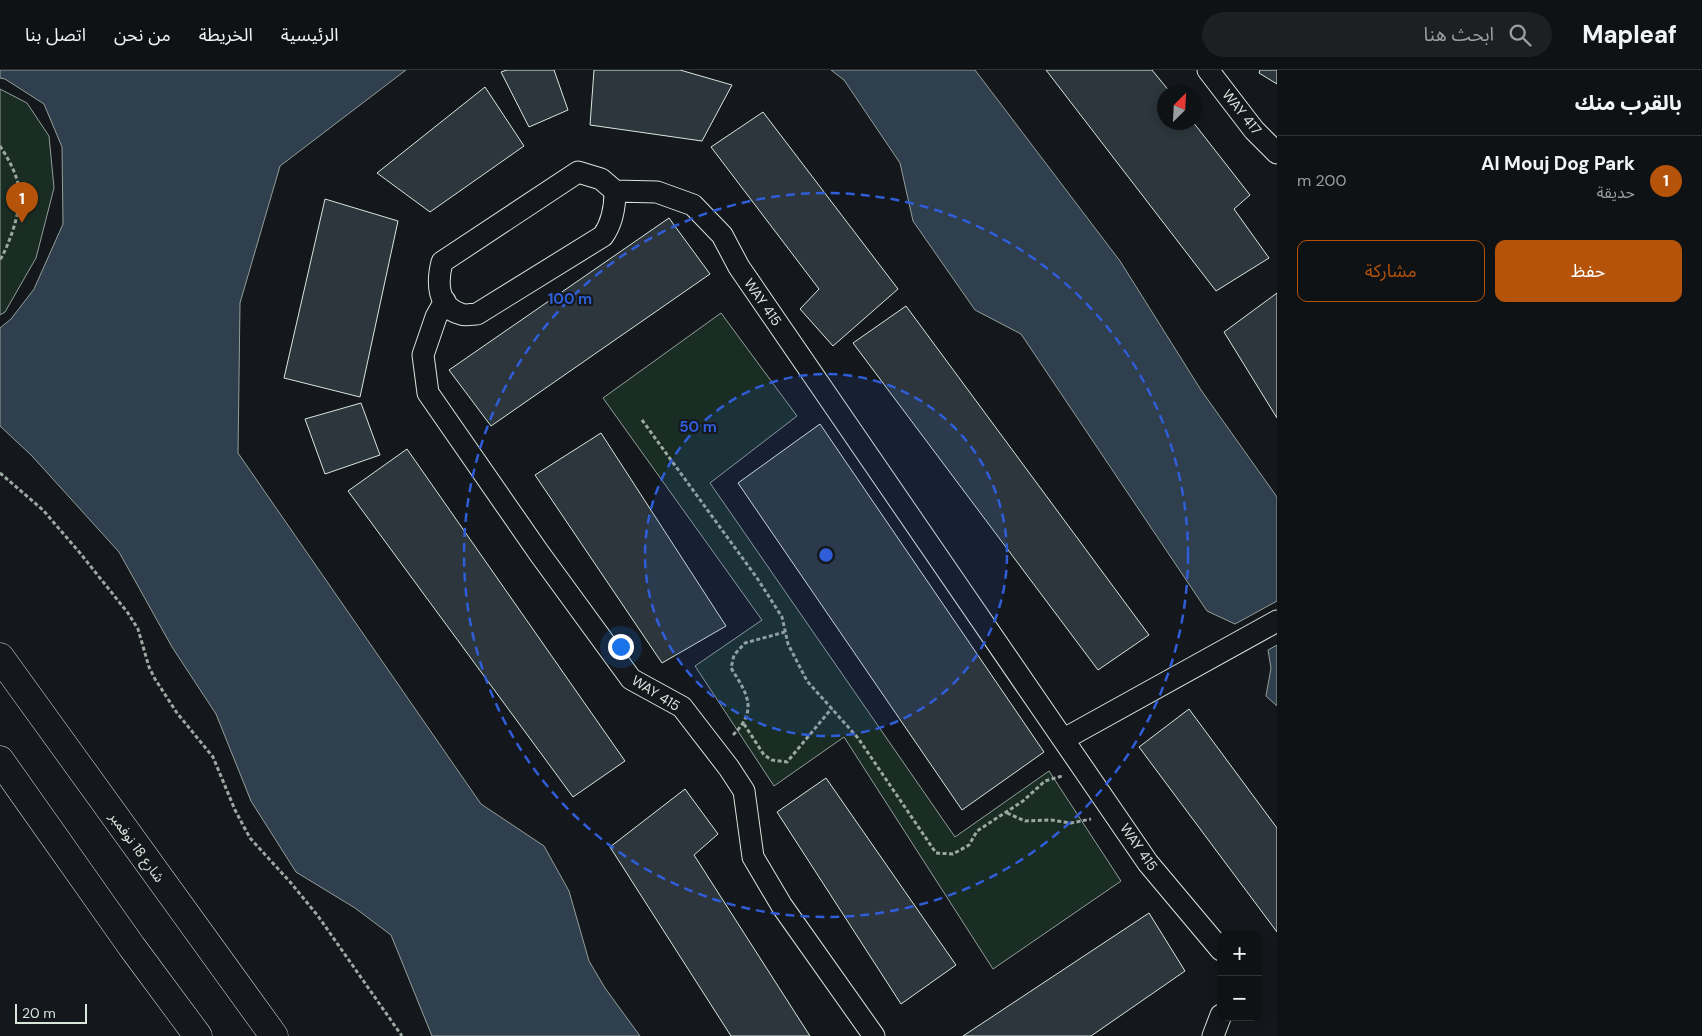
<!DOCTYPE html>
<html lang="ar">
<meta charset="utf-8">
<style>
:root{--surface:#0f1215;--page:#1d2022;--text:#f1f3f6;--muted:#9b9ea0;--line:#2f3234;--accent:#b45309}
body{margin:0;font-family:"DM Sans","Noto Sans Arabic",sans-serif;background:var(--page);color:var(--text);direction:rtl}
.controls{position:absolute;right:15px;bottom:15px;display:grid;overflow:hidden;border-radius:10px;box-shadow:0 2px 12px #0003}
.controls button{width:45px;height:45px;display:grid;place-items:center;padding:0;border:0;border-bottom:1px solid var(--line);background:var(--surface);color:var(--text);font:25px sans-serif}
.compass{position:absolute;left:1157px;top:15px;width:45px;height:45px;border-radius:50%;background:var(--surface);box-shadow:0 2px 12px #0003;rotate:24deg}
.scale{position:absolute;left:15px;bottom:12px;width:72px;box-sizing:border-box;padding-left:5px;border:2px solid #d8e6dc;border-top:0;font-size:14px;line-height:18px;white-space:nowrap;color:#d8e6dc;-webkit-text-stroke:4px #14181c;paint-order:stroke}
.you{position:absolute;left:620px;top:576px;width:18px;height:18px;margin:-12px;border:4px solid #fff;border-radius:50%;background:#1a73e8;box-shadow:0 0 0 8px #1a73e833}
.badge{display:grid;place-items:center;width:32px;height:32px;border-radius:50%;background:var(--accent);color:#fff;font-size:16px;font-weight:700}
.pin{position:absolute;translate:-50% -41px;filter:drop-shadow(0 1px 2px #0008)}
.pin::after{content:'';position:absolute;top:26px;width:18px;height:15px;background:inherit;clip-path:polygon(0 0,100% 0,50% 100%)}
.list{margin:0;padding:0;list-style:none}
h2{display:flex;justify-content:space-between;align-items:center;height:65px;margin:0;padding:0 20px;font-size:21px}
h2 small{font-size:16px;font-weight:400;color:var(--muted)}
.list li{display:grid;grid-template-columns:32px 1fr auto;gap:15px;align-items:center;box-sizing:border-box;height:90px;padding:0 20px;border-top:1px solid var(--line)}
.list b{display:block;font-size:19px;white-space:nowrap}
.list p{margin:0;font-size:16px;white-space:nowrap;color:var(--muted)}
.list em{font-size:16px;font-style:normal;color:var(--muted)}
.actions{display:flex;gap:10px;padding:15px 20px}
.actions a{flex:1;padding:11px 0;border:1px solid var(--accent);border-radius:10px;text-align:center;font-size:18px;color:var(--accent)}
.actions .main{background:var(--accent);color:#fff}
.icon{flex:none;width:28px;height:28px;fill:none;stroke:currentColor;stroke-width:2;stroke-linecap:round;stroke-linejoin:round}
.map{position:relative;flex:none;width:1277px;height:966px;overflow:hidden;direction:ltr}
header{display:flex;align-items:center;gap:30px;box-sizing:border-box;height:70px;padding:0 25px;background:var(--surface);border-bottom:1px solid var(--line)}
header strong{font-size:24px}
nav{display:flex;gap:28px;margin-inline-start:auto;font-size:18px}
.search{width:350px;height:45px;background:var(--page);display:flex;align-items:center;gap:12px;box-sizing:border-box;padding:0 18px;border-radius:28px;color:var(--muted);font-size:19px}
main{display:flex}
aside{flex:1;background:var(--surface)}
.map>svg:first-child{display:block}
</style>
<header>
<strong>Mapleaf</strong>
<div class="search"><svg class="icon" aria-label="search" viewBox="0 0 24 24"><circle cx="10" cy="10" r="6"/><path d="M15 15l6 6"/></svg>ابحث هنا</div>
<nav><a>الرئيسية</a><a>الخريطة</a><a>من نحن</a><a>اتصل بنا</a></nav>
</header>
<main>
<aside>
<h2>بالقرب منك<small></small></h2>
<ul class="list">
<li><span class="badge">1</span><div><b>Al Mouj Dog Park</b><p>حديقة</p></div><em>200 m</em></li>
</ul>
<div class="actions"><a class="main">حفظ</a><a>مشاركة</a></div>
</aside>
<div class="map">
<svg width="1277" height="966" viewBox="0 0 1277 966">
<rect width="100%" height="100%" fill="#14181c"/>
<path fill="#1a2d24" stroke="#939e99" d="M0,19L27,33L49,66L54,118L36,188L5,242L0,245Z
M721,243L797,346L710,413L955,767L1049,701L1121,811L993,899L844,667L774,716L695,596L762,550L603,328Z"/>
<path fill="#2f3f4d" stroke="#939e99" d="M0,0H406L280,96L240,233L238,383L481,734L544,776L569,821L589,891L605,918L640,966H432L391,865L355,838L296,802L251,731L216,644L172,577L119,482L32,386L0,356V258L11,249L34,219L63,154L62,77L44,34L5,9L0,8Z
M831,0H975L1120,191L1201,320L1277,427V531L1235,554L1207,541L1021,264L975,240L913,151L900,93L844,10Z
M1277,575V636L1266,626L1271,598L1268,580Z"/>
<path fill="#2c363c" stroke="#d8e6dc" d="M507,0H554L568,40L529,57L501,2Z
M594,0H680L732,15L702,71L590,55Z
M1046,0H1152L1170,22H1164V52H1193L1250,125L1234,139L1269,188L1216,221Z
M1260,0H1277V14L1259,3Z
M485,17L524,76L430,142L377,103Z
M763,42L898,219L833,276L800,239L819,219L711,77Z
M325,129L398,151L360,327L284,308Z
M669,148L710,204L491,356L449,300Z
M1277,223V348L1224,262Z
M906,236L1149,565L1098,600L853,273Z
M361,333L380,385L325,404L305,349Z
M820,354L1044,682L962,740L738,413Z
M601,363L726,556L662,593L535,405Z
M407,379L625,691L573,727L348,421Z
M1189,639L1277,758V862L1139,677Z
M826,708L956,895L901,934L777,742Z
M685,719L718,764L694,785L810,966H731L610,777Z
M1149,843L1185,901L1091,966H963Z"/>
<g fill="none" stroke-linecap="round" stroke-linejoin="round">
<defs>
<path id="street" d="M1208,0L1254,60L1277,83
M615,121C615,137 613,152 603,166L477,244C472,244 466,246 461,244C437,237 437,212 442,192L578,102L601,109L615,121L657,122L693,135L722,165L739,197L1148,793L1221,880
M445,231L436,247L423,285L428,323L539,483L631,609L682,637L729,698L744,721L753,787L782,836L874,966
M1064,669L1277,551
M1213,966L1221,945"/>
<path id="primary" d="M0,587L274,966
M0,690L132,877L198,966"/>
</defs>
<use href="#street" stroke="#d8e6dc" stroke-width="23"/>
<use href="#primary" stroke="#d8e6dc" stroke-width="29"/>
<path stroke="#9da8a2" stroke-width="3" stroke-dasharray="4 2.5" stroke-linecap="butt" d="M0,76C8,88 17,104 19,119C22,138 10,173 0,190
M642,350L757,508L782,547L788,574L807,611L858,668L936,783L953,784L969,775L977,761L1023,731L1045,711L1062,706
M0,403L43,440L80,483L128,543L138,559L149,597L155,609L177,643L213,687L235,740L250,768L291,813L318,846L402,966
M744,654L764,685L772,690L787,692L832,638
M733,665C758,640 748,625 731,598L734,585L745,573L785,562
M1007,743L1025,751L1051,750L1071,753L1091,749"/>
<use href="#street" stroke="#14181c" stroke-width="21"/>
<use href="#primary" stroke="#14181c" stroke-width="28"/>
</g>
<circle cx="826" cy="485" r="181" fill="#305dd8" fill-opacity=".12"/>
<g fill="none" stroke="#305dd8" stroke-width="2.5" stroke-dasharray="9 6">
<circle cx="826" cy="485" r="181"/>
<circle cx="826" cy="485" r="362"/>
</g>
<g text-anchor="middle" stroke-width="4" stroke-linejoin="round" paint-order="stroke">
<g font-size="14" fill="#d8e6dc" stroke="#14181c">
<text transform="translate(1242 42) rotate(51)" y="5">WAY 417</text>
<text transform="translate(763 232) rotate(55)" y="5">WAY 415</text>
<text transform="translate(656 623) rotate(32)" y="5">WAY 415</text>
<text transform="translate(137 777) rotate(54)" y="5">شارع 18 نوفمبر</text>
<text transform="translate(1139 777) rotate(55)" y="5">WAY 415</text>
</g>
</g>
<circle cx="826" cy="485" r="8" fill="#305dd8" stroke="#14181c" stroke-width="2.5"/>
<g font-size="15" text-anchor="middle" font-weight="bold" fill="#305dd8" stroke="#14181c" stroke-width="4" stroke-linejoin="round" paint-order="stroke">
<text x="570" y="234">100 m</text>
<text x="698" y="362">50 m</text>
</g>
</svg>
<div class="controls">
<button>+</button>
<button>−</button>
</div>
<svg class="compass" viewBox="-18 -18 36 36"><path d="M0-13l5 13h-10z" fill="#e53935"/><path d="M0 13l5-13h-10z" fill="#9b9ea0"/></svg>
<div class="scale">20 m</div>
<div class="you"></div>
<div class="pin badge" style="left:22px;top:153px">1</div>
</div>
</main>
